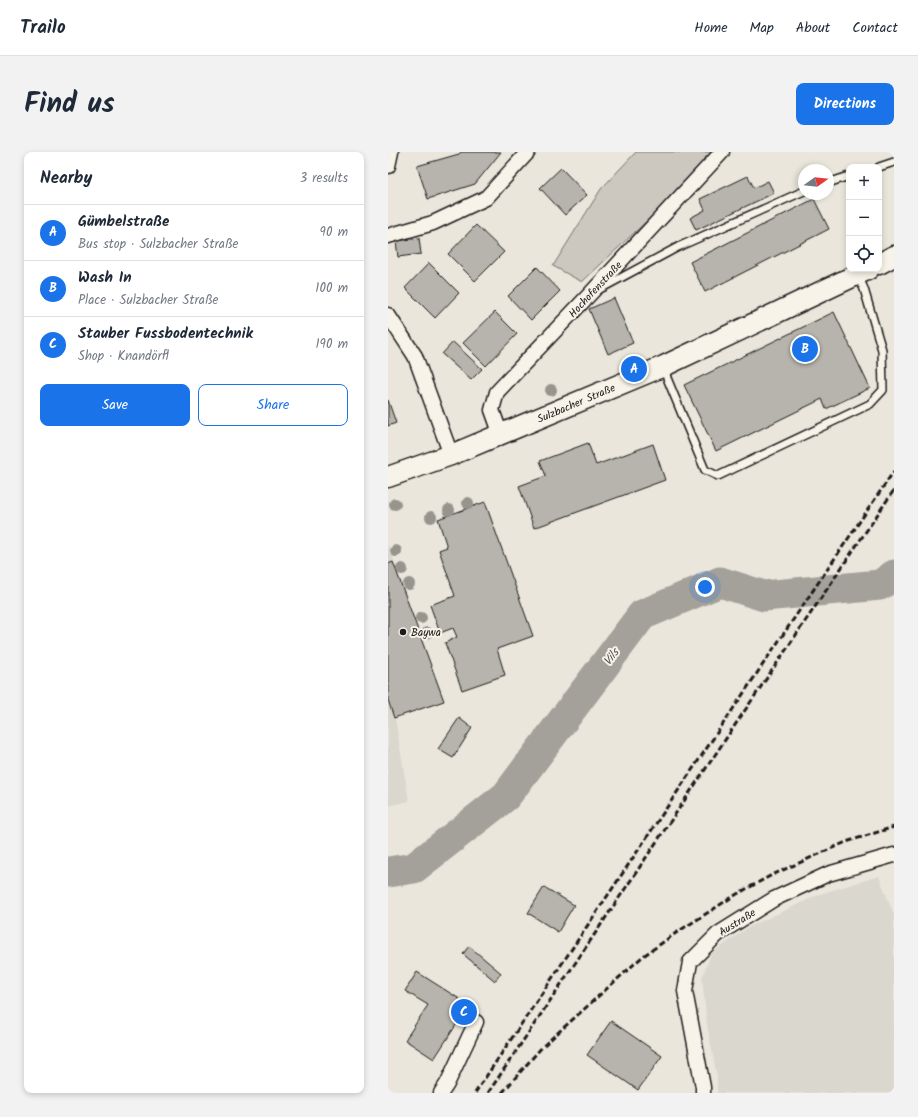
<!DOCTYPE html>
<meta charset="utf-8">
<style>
:root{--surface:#fff;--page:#f2f2f3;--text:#1f2937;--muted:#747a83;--line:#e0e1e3;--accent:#1a73e8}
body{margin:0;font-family:Kalam,sans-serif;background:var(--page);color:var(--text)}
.controls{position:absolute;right:12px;top:12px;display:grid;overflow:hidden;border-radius:8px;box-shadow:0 2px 6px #0003}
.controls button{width:36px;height:36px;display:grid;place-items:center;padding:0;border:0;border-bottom:1px solid var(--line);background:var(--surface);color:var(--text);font:20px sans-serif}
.compass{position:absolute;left:410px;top:12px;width:36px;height:36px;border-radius:50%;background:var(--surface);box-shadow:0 2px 6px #0003;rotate:75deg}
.you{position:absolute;left:317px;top:435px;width:14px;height:14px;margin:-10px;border:3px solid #fff;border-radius:50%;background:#1a73e8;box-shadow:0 0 0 6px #1a73e833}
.badge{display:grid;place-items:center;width:26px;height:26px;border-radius:50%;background:var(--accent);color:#fff;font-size:13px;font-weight:700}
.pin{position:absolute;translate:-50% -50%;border:2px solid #fff;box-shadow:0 1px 4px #0006}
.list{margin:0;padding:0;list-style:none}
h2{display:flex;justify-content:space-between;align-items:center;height:52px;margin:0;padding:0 16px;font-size:17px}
h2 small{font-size:13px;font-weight:400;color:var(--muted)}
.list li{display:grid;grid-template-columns:26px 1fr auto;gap:12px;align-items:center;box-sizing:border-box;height:56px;padding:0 16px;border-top:1px solid var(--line)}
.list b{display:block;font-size:15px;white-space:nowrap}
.list p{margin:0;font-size:13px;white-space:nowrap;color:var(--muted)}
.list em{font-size:13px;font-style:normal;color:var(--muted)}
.actions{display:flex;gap:8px;padding:12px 16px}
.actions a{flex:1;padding:9px 0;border:1px solid var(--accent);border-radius:8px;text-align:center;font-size:14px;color:var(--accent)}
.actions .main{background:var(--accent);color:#fff}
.icon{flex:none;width:22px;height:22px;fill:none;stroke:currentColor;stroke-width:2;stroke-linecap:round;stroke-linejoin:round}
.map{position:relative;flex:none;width:506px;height:941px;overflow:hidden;border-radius:8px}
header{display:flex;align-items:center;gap:24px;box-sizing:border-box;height:56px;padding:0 20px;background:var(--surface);border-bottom:1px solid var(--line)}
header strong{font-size:19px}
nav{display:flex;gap:22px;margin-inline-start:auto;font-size:14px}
.intro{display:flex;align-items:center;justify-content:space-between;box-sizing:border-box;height:96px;padding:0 24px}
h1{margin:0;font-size:28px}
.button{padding:10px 18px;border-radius:8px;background:var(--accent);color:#fff;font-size:14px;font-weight:700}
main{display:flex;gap:24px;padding:0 24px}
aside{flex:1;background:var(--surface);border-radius:8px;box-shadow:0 2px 6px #0003}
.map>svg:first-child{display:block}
</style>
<header>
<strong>Trailo</strong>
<nav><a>Home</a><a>Map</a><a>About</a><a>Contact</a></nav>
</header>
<div class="intro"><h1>Find us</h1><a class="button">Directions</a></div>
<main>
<aside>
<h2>Nearby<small>3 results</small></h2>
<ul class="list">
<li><span class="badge">A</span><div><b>Gümbelstraße</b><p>Bus stop · Sulzbacher Straße</p></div><em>90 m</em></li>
<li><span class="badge">B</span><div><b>Wash In</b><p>Place · Sulzbacher Straße</p></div><em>100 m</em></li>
<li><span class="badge">C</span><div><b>Stauber Fussbodentechnik</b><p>Shop · Knandörfl</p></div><em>190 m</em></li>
</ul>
<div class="actions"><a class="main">Save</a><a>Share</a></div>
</aside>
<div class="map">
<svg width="506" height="941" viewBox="0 0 506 941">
<rect width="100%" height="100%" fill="#eae6dc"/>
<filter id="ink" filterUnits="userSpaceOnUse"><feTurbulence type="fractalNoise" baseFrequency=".025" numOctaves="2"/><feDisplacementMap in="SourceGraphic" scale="8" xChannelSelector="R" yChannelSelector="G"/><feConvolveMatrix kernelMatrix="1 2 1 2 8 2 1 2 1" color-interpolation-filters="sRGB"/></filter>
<g filter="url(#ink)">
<path fill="#dad7ce" d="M0,392L56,549L7,566L21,649L0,654Z
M491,724L506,763V941H329V925L319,873L314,826L323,802L359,776L432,742Z"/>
<path fill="#ccc8c0" stroke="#74726e" d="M248,0H326L301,29L194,130L165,114L213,37Z"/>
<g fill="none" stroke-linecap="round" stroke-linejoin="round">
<path stroke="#a3a19a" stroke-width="31" d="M0,720L26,716L118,644L254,463L332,430L376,444L492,433L506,423"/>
</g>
<path fill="#b6b4ac" stroke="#1c1c1c" d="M73,0H113L87,32L40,47L29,14L71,2Z
M173,16L199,43L177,63L152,36Z
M360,24L366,36L380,29L386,41L308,78L302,66L317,58L312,47Z
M426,47L441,77L317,140L302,110Z
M88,73L116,100L87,129L60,102Z
M31,86L33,102L10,105L8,89Z
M41,111L71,141L47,166L17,136Z
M149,115L172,139L143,168L120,144Z
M226,146L245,191L220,202L201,157Z
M107,160L129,182L98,214L75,191Z
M446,160L482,236L438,257L434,247L328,299L296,233Z
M65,190L94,217L83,228L54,202Z
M0,248L8,271L0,274Z
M200,291L208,313L265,292L277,328L146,376L131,334L158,324L152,309Z
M97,350L145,484L109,497L117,523L74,538L57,491L69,485L65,476L52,481L42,453L67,444L51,398L59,395L50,367Z
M5,410L56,549L6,566L0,548V412Z
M71,566L84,576L65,606L50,597Z
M156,735L186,753L170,780L140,761Z
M81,794L113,821L107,829L75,802Z
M29,820L81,853L46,907L17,888L40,853L17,839Z
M223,869L274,904L250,938L199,903Z"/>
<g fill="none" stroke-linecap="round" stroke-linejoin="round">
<defs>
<path id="service" d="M491,15L506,10
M440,31L461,24
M212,137L290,95L416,39
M276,215L279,226L317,318L330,324L482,252L495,238L494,198L476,137L470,123"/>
<path id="minor" d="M0,14L3,0
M0,84L45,71L98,46L140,0
M0,163L27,204L63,303
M113,283L104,258L109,240L202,142L334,0
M53,941L59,932L88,870
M315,941V935L297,839L302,810L330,782L386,747L440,722L506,703"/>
<path id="secondary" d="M491,112L506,104
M0,325L63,303L276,214L481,117"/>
</defs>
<use href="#service" stroke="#1c1c1c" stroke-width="10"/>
<use href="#minor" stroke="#1c1c1c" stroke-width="17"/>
<use href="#secondary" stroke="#1c1c1c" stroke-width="23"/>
<use href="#service" stroke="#f7f3e8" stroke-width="7"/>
<use href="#minor" stroke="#f7f3e8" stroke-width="14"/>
<use href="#secondary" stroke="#f7f3e8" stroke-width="20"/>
<path stroke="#1c1c1c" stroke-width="3" stroke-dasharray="6 3" stroke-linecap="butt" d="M87,941L386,496L506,319
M100,941L341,582L506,338
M114,941L154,895L254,805L288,781L349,742L384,723L458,690L506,675"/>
</g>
<g fill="#96948d">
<circle cx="163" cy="238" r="6"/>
<circle cx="80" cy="351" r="6"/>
<circle cx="7" cy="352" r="6"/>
<circle cx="61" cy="358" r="6"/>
<circle cx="43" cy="365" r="6"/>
<circle cx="8" cy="399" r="6"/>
<circle cx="14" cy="417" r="6"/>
<circle cx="21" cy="432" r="6"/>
<circle cx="33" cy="466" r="6"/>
<circle cx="39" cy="481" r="6"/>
</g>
</g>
<circle fill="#1c1c1c" stroke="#f7f3e8" stroke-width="1.5" cx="15" cy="480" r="4"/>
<g text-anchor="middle" stroke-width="4" stroke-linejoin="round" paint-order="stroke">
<g font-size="11" fill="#1c1c1c" stroke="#f7f3e8">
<text transform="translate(207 137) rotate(-47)" y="4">Hochofenstraße</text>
<text transform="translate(188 251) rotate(-23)" y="4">Sulzbacher Straße</text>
<text transform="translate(349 770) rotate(-32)" y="4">Austraße</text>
</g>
<g font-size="11" fill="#1c1c1c" stroke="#f7f3e8" text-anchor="start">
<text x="23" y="484">Baywa</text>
</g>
<g font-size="12" font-style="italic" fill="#52514e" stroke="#f7f3e8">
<text transform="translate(223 505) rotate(-53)" y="4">Vils</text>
</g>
</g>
</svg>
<div class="controls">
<button>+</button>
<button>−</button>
<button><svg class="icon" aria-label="locate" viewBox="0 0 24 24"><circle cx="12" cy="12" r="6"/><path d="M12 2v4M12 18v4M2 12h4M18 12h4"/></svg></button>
</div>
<svg class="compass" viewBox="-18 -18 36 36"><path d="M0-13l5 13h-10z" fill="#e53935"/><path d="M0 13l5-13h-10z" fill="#747a83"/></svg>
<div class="you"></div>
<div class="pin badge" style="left:246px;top:217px">A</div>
<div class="pin badge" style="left:417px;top:197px">B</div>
<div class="pin badge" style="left:76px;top:860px">C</div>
</div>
</main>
